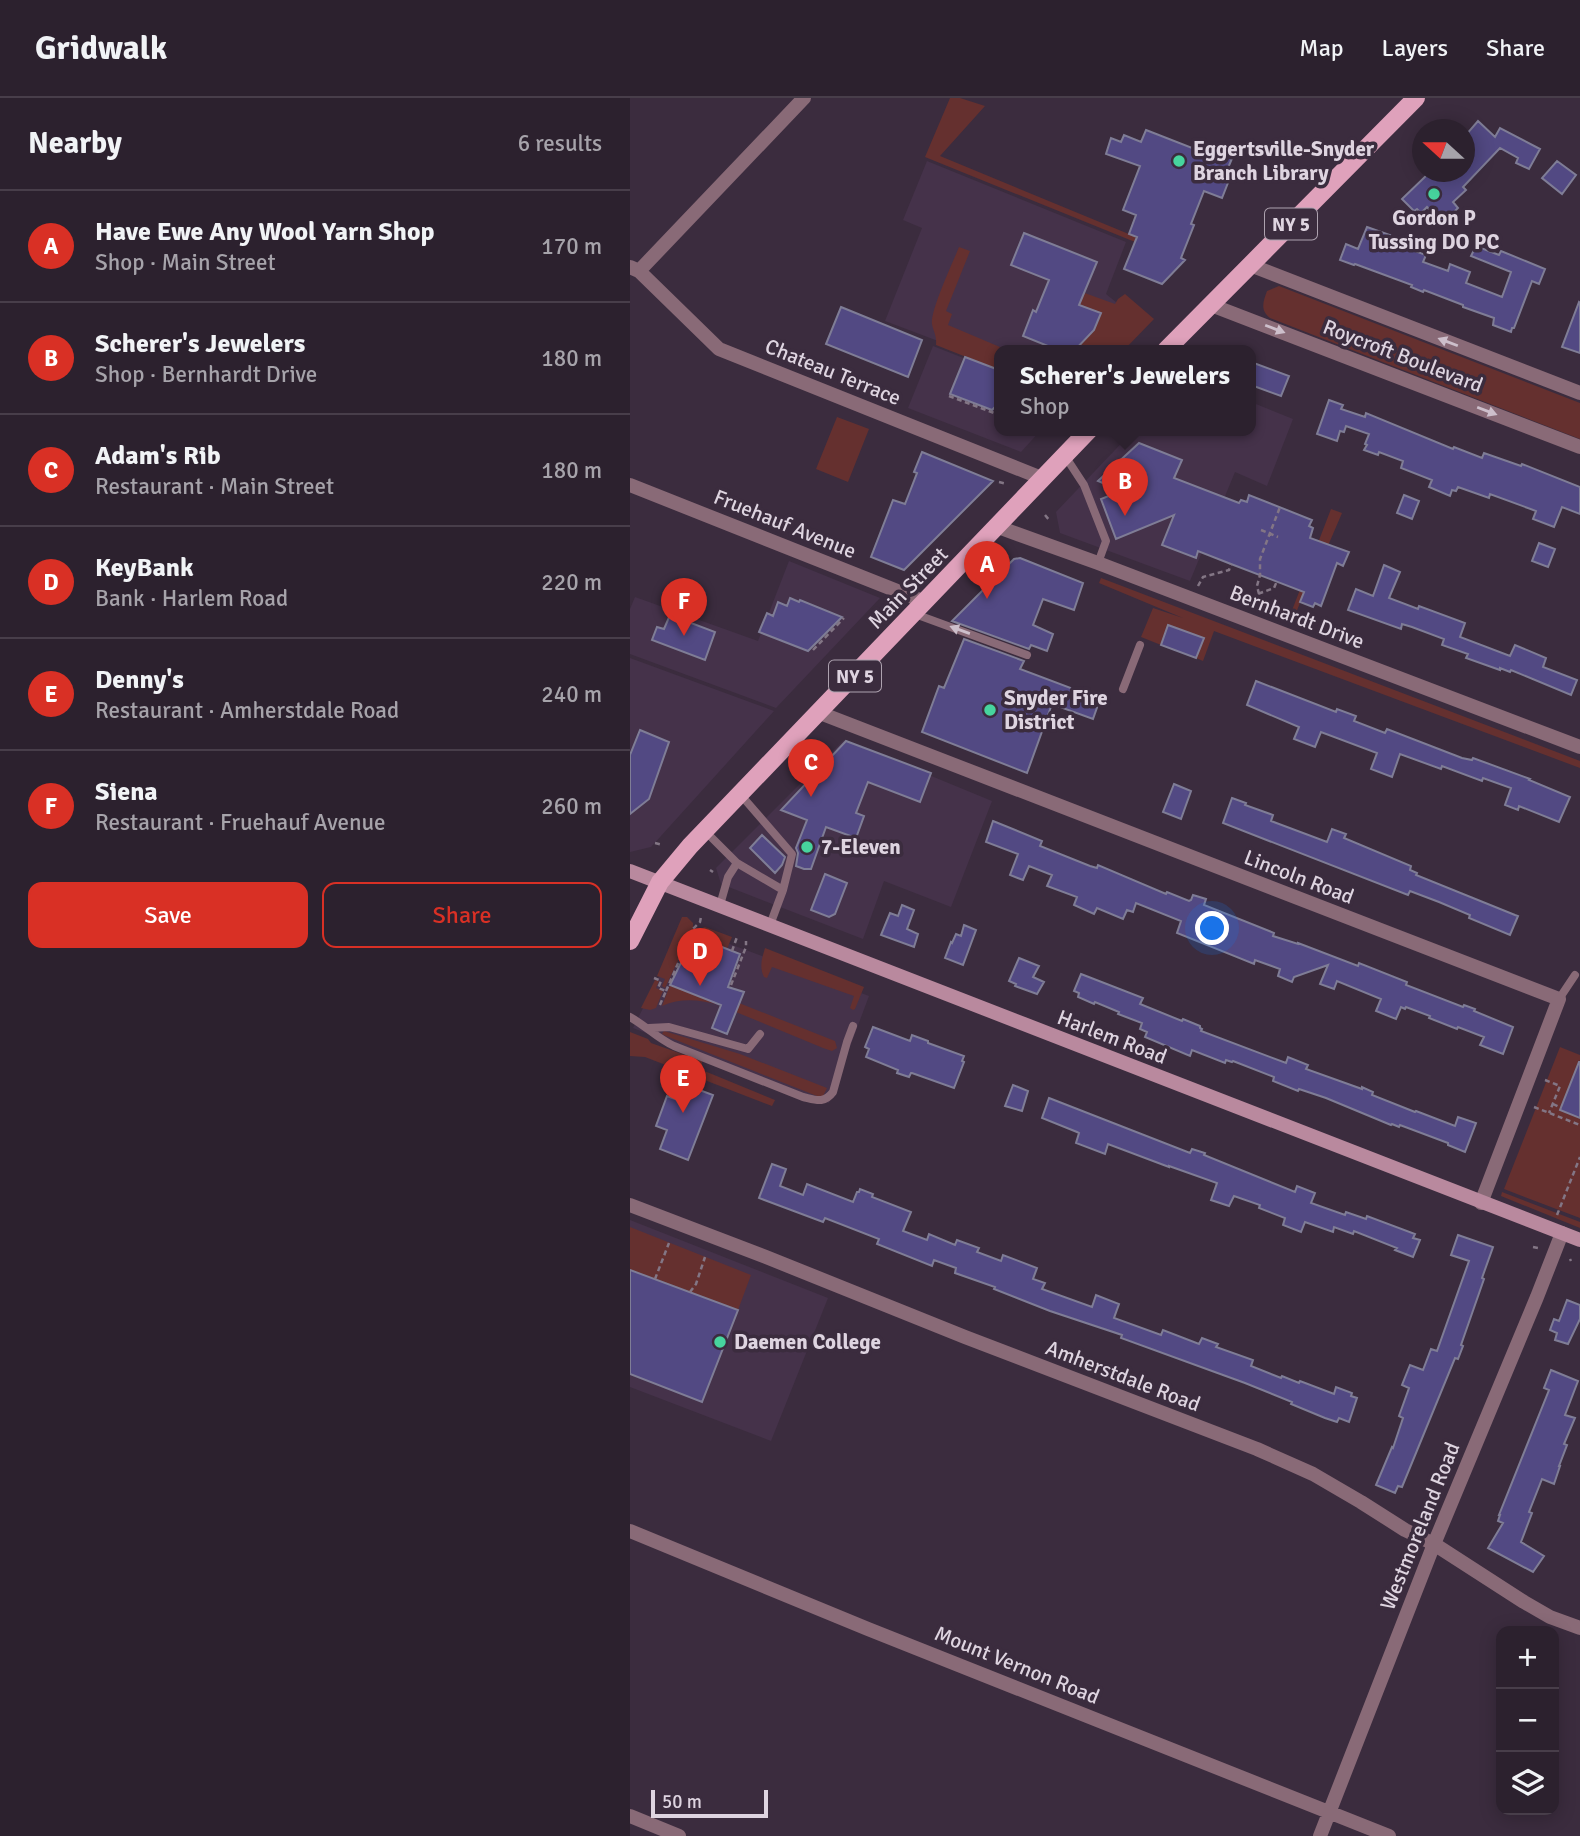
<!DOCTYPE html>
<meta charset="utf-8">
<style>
:root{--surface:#2c212e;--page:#342936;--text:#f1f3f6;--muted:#a6a3aa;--line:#483e4a;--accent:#d93025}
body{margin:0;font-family:Signika,sans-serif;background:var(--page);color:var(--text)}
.controls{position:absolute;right:21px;bottom:21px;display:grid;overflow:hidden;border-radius:14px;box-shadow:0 4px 18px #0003}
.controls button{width:63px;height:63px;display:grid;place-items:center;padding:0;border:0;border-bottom:2px solid var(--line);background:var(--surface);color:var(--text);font:35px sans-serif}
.compass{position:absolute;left:782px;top:21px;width:63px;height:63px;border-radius:50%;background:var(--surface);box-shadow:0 4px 18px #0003;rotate:291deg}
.scale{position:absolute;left:21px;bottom:18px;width:117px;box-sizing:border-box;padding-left:7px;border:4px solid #ded4e0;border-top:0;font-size:19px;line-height:24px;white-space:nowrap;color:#ded4e0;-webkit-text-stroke:5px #3b2c3e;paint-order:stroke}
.you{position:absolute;left:583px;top:831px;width:24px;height:24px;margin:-18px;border:5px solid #fff;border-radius:50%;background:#1a73e8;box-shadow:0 0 0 10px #1a73e833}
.badge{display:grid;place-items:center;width:46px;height:46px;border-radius:50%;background:var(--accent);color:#fff;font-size:23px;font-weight:700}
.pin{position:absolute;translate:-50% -58px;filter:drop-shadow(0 2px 4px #0008)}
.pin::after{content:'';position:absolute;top:37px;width:24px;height:21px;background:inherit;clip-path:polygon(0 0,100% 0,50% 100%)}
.popup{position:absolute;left:364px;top:247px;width:262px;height:91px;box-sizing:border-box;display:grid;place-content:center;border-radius:14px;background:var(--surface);filter:drop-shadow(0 2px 5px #0005);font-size:23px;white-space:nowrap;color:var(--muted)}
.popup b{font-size:26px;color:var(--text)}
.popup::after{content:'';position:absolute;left:50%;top:100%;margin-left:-14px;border:14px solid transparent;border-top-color:var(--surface)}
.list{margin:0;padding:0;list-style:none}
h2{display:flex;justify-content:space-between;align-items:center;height:91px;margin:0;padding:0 28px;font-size:30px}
h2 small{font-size:23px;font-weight:400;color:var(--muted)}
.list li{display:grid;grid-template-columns:46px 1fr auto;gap:21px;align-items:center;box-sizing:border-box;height:112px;padding:0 28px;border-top:2px solid var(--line)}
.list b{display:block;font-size:26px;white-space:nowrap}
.list p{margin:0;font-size:23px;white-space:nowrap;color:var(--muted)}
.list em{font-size:23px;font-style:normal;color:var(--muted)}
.actions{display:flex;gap:14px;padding:21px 28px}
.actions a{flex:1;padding:16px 0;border:2px solid var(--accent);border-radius:14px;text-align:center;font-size:24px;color:var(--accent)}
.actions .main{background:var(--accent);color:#fff}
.icon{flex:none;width:38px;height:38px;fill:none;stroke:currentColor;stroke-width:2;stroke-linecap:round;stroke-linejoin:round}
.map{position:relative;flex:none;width:950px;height:1738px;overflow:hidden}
header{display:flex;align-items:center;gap:42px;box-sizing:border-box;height:98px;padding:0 35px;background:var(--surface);border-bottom:2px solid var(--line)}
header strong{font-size:33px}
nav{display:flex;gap:38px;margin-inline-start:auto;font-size:24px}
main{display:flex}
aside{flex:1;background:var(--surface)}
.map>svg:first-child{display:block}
</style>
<header>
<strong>Gridwalk</strong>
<nav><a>Map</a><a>Layers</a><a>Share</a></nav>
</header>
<main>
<aside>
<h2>Nearby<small>6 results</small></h2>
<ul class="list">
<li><span class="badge">A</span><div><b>Have Ewe Any Wool Yarn Shop</b><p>Shop · Main Street</p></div><em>170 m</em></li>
<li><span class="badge">B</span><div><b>Scherer's Jewelers</b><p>Shop · Bernhardt Drive</p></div><em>180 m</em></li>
<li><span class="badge">C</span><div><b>Adam's Rib</b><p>Restaurant · Main Street</p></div><em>180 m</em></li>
<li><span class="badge">D</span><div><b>KeyBank</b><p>Bank · Harlem Road</p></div><em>220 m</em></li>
<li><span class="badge">E</span><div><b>Denny's</b><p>Restaurant · Amherstdale Road</p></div><em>240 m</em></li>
<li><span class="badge">F</span><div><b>Siena</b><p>Restaurant · Fruehauf Avenue</p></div><em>260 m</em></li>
</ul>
<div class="actions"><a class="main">Save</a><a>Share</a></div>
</aside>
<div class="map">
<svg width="950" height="1738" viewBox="0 0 950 1738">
<rect width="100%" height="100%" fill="#3b2c3e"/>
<path fill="#45324a" d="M297,63L496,144L476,196L513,226L486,252H369V266L255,223L292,130L273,122Z
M303,248L369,274V332H411L391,354L278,310Z
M621,304L663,321L637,388L605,374L560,483L430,435L426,414L504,332H621Z
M159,463L250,500L146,610L0,556V511L5,499L128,543Z
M0,560L144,613L21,749L0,754Z
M214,642L362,703L321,809L254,783L233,841L91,786L86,770Z
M54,829L239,898L199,1005L3,930Z
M0,1122L198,1200L141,1343L0,1289Z"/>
<path fill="#65302f" d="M320,0H330L355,8L310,58L506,139L505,144L295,59Z
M329,149L340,153L316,213L322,216L318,227L377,252H369V272L306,247C307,237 303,233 302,226C300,213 323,164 329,149Z
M419,182L485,206L488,201L495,196L524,221L494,252H445L464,232L471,215L415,193Z
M649,188L950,305V341L640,220C630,212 633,204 637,193Z
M207,319L239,331L218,384L186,371Z
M701,411L712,415L685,478L681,477L662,525L618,507L624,501L661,515Z
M471,480L950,663V670L584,533L573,563L566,560L573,540L538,527L531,547L511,539L523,510L553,520L469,485Z
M52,819H57L63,825V831L35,890L32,888L35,881L27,878Z
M75,829L102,839L97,851L64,838L69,831Z
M135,850L234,889L225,911L223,912L220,910L224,898L142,869L137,880L134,879C129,869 132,860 135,850Z
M25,882L29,883L26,890L33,893L26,910L20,912L11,910Z
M40,887L91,907C70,902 52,899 32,908Z
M109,905L205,943L207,950L202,953L193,950L106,914Z
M34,933L110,956L197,990L193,998H187L36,938L32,936Z
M0,934L18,941L21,945L72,963V972L145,1002L142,1008L15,959L0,958Z
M930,949L950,957V962L930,1012L950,1020V1120L874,1091Z
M872,1094L950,1124V1130L871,1098Z
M0,1129L121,1177L108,1212L0,1172Z"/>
<path fill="#524983" stroke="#7f7d96" stroke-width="2" d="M848,23L865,39L870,30L910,51L899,71L886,65L888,60L870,50L833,89L836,92L823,104L828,110L813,125L797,109L791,115L787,111L784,113L772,101L800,74H835V38Z
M516,32L562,50L565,43L603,58L598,70L603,72L592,100L574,93L561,126L564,127L551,160L555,162L532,186L494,171L507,139L499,136L506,117L493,112L510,68L476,56L481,40L491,44L494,37L511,44Z
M927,63L946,77L932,96L912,80Z
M737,129L760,137L758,143L796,157L793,164L818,173L820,166L840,174L836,185L872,199L881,174L841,158L846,148L869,157L871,153L915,171L909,186L902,183L884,230H882L881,234L863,227L864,220L833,209V207L794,192L793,194L781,189L782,187L725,166L724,167L710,162L716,146L728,151Z
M394,135L467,164L449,207L471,215L464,232L445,252H416L418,248L393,238L403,212L406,214L419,182L381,167Z
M949,204L950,205V255L932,249Z
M211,209L292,242L278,279L196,246Z
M335,259L369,272V305L362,312L320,296Z
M621,264L659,278L651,298L621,287Z
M699,302L713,307L711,311L735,319L736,315L823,351L824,349L852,360L854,355L891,368L892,366L950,389V416L932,409L924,429L903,421L906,413L860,396L859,400L828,389L826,393L822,392L820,398L799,389L802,382L771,370L773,363L749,354L748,357L734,352L737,347L735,346L739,336L716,328L714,334L710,333L707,343L687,336Z
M509,345L552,362L544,380L609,405L611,402L617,404L619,397L682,422L679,428L683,430L680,440L719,454L713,468L707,465L691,508L685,505L683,509L670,504L674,494L601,466L568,453L566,460L532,447L544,417L486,441L471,401L491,393L468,383Z
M292,354L363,383L274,472L241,459L263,402L275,406L287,375L284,374Z
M774,397L789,403L782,421L767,415Z
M909,445L925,451L918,469L902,463Z
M390,460L453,485L444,512L413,501L403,527L423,536L417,553L401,547L399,551L322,523L384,461Z
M754,467L770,474L759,500L788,511L789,508L835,525L830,539L880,558L885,547L916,560L913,569L947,582L941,597L881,572L880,574L870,570V572L836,560L838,556L812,547L814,541L782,529L772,526L771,531L718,512L726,491L743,498Z
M160,500L169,504L170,502L212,519L178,553L129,534L137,515L143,518L148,504L157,508Z
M40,517L85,534L75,562L22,542L27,529L34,531Z
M538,527L574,540L566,560L531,547Z
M334,541L394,563L390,571L470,601L463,621L422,606L397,675L292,634L309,588L314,590Z
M626,583L706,614L707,611L726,618L724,623L755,635L757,631L832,660L842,662L843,660L900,681L899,682L940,699L929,724L889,708L888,712L875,707L881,690L853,680L852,683L812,668L811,671L770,656L762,679L741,671L747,655L691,634L685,649L664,641L669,629L617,607Z
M10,632L39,644L19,701L0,716V657Z
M216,643L301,675L290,704L238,684L226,715L234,718L226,740L196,729L181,771H174L166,768L168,755L166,750L177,722L151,712Z
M544,686L561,693L551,721L533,714Z
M602,700L616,705L615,707L643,717L641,723L697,744L702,731L716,736L714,740L781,768L780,772L787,775L786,777L885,817L888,818L880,837L839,820L840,817L809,804L780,793L778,797L593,725Z
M363,723L412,743L410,748L460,768L467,770L468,767L536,796L537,794L559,803L561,802L563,797L576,801L574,807L644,835L643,838L668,846V845L728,868L729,865L777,884L776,887L833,909L834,907L845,911L844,913L883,929L873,956L850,947L854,939L828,929L827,931L799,920L800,918L776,909L775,911L771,909L766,921L746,913L751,901L707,883L704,891L690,886L698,867L664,879L662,884L648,878L650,871L625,862L624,866L547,835L551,823L506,805L503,814L497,812L493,821L467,810L464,816L444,807L447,799L417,788L422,777L399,768L393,782L380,777L388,756L356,744Z
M132,737L155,759L152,767L145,775L120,750Z
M195,776L217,785L205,816L199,819L181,812Z
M272,807L284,812L277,831L288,836L284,849L251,837L260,815L268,818Z
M334,827L346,832L333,867L315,860L321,844L322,845L326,836L331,838Z
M64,838L110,856L98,889L114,894L97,936L82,930L91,907L40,887Z
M389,860L409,868L403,879L414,884L407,896L385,888L386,886L379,883Z
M451,876L513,900L510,906L552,923L553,921L570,928V930L572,931L571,933L656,965L658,959L678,967L676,971L732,991V989L743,994L742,997L785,1014L786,1013L825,1028L828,1019L846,1025L835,1054L818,1047V1045L770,1027L769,1029L762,1026L761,1027L696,1000L669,991L668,993L643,983L644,979L603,963L602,964L596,962L595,965L562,952L560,958L515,939L517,934L510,931L512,925L488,916L489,914L465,904L464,906L448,899L449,895L444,893Z
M243,929L280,943L282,937L298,943V945L334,958L332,963L334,964L324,990L282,975H281L279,979L267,975L268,972L236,959L239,951L235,949Z
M949,964H950V1020L930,1012Z
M56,987L83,997L58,1062L30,1051L37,1032L26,1028L37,998L50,1003Z
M383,987L398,993L392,1013L375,1008Z
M419,1000L560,1055L562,1051L575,1055L574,1057L665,1094L667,1088L685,1095L681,1105L715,1117L716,1114L736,1121L737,1118L785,1136L783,1140L790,1142L783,1159L765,1152L767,1150L724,1133L723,1136L704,1129L703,1134L675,1124L671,1134L653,1127L655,1120L629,1110L630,1107L604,1098L599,1108L581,1102L587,1085L539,1068V1069L478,1046L475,1056L446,1045L449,1035L447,1034L412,1020Z
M142,1066L156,1071L150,1088L173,1097L177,1086L223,1104L227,1094H229L230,1091L243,1096L242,1099L281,1114L273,1133L297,1142L299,1136L325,1147L327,1142L349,1150L347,1154L371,1163L373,1157L407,1170L403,1181L415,1185L412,1191L462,1209L466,1197L489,1206L484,1220L531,1237L533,1232L569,1246L572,1240L588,1246L586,1249L623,1262L621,1268L651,1280L652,1278L669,1285L670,1283L704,1296L706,1289L722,1295L721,1298L727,1300L719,1324L709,1320L707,1324L695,1320L661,1306L662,1304L615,1285L491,1240L492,1237L420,1213L364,1191L365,1189L325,1175L326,1170L304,1162L302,1168L247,1146L249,1141L195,1120L193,1124L129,1100Z
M828,1137L863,1149L852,1180L854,1181L831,1247L833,1248L828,1261L825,1260L772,1389L768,1388L765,1395L746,1387L762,1349L763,1350L773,1320L769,1318L779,1290L772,1287L780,1267L793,1272L801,1251L807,1253L839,1163L821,1157Z
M0,1172L108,1212L72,1304L0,1276Z
M937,1202L950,1207V1221L938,1246L925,1242L927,1235L920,1232L924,1221L929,1223Z
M921,1272L948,1283L935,1317L945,1320L934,1346L937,1347L929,1368H930L924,1386L912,1381L899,1414L902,1415L891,1444L914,1458L903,1474L858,1450L873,1425L868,1423L870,1417H869L919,1292L914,1290Z"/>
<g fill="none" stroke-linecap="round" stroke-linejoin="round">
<path stroke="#837685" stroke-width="2.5" stroke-dasharray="5 3.5" stroke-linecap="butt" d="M319,298L364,315L369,310
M369,384L377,386
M415,417L420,423
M631,432L648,439
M568,488L573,479L599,472L601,466
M629,496L627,488L630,477V461L650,409
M616,507L625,497L644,490L647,483
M183,552L214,520
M25,745L33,747
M80,772L83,774
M102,853L107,839
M24,880L31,883L28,890L36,893L29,909
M101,887L116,849V843
M36,893L63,831L70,824L71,819
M915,982L930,988L919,1015
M923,1006L931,1010
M904,1009L950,1027
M927,1117L950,1059
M903,1149L908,1150
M940,1161L941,1163
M25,1181L39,1145
M60,1194L66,1186L75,1159"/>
<path stroke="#896a77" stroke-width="8" d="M435,358L454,387L476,443L468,465
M285,516L397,557
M493,591L510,547
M110,696L162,756L153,792
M75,733L107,765
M90,807L98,779L107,765L153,792L140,827
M929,901L945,877
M0,919C16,928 27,940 44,948L173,999C186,1002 194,1006 203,994L217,944L223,928
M19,930L39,929L118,951L130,936"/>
<path stroke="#896a77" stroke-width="14" d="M620,167L950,295
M0,169L9,173L89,251L414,381
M9,173L174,0
M581,207L950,349
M0,387L295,504
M368,429L468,465L950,649
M190,615L929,901L851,1105
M0,1107L136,1159L335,1239L627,1351L683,1376L731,1404L775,1432L804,1446L894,1504L920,1519L950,1530
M0,1433L238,1531L759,1738
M0,1718L49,1738
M690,1738L804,1446L907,1199L932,1135"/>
<path stroke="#b9899e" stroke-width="14" d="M0,773L950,1142"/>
<path stroke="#dfa1bb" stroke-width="18" d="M536,252L786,0
M0,843L30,784L60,748L459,332"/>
</g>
<defs><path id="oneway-solid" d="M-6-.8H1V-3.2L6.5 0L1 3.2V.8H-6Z" transform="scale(1.75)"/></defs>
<g fill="#cdbfcb">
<use href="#oneway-solid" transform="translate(645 231) rotate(21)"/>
<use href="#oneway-solid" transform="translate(818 244) rotate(-159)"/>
<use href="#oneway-solid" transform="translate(857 313) rotate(21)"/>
<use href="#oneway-solid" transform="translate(330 532) rotate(-160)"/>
</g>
<g fill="#47d49e" stroke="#3b2c3e" stroke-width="2.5">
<circle cx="549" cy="63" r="7"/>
<circle cx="804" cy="96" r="7"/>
<circle cx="360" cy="612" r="7"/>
<circle cx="177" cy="749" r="7"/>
<circle cx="90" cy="1244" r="7"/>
</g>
<g text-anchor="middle" stroke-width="7" stroke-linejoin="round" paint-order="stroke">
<g fill="#3b2c3e" stroke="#ada2af" stroke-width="2">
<rect x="635" y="110.5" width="52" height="31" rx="5"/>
<rect x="199" y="562.5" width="52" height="31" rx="5"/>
</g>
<g font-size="19" font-weight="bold" fill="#ded4e0">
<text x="661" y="133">NY 5</text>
<text x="225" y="585">NY 5</text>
</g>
<g font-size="21" font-weight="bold" fill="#ded4e0" stroke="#3b2c3e" text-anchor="start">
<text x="563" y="58">Eggertsville-Snyder<tspan x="563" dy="24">Branch Library</tspan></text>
<text x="804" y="127" text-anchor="middle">Gordon P<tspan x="804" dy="24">Tussing DO PC</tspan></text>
<text x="374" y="607">Snyder Fire<tspan x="374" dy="24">District</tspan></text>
<text x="191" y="756">7-Eleven</text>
<text x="104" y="1251">Daemen College</text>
</g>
<g font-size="21" fill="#ded4e0" stroke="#3b2c3e">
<text transform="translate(773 258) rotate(21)" y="7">Roycroft Boulevard</text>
<text transform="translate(203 274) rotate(22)" y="7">Chateau Terrace</text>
<text transform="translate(155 426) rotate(22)" y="7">Fruehauf Avenue</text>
<text transform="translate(278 490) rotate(-46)" y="7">Main Street</text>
<text transform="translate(667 519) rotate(21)" y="7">Bernhardt Drive</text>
<text transform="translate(669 779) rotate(21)" y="7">Lincoln Road</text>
<text transform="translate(482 939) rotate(21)" y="7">Harlem Road</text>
<text transform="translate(493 1278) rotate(21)" y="7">Amherstdale Road</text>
<text transform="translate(790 1428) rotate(-68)" y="7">Westmoreland Road</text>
<text transform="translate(387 1567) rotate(22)" y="7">Mount Vernon Road</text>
</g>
</g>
</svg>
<div class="controls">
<button>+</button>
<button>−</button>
<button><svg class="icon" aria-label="layers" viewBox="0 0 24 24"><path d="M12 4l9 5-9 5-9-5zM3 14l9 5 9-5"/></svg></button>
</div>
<svg class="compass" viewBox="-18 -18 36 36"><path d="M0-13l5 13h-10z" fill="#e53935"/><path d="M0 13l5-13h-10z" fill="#a6a3aa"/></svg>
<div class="scale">50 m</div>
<div class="you"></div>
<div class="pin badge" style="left:357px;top:501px">A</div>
<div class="pin badge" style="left:495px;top:418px">B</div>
<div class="popup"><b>Scherer's Jewelers</b>Shop</div>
<div class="pin badge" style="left:181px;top:699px">C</div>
<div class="pin badge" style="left:70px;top:888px">D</div>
<div class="pin badge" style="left:53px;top:1015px">E</div>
<div class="pin badge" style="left:54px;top:538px">F</div>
</div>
</main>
